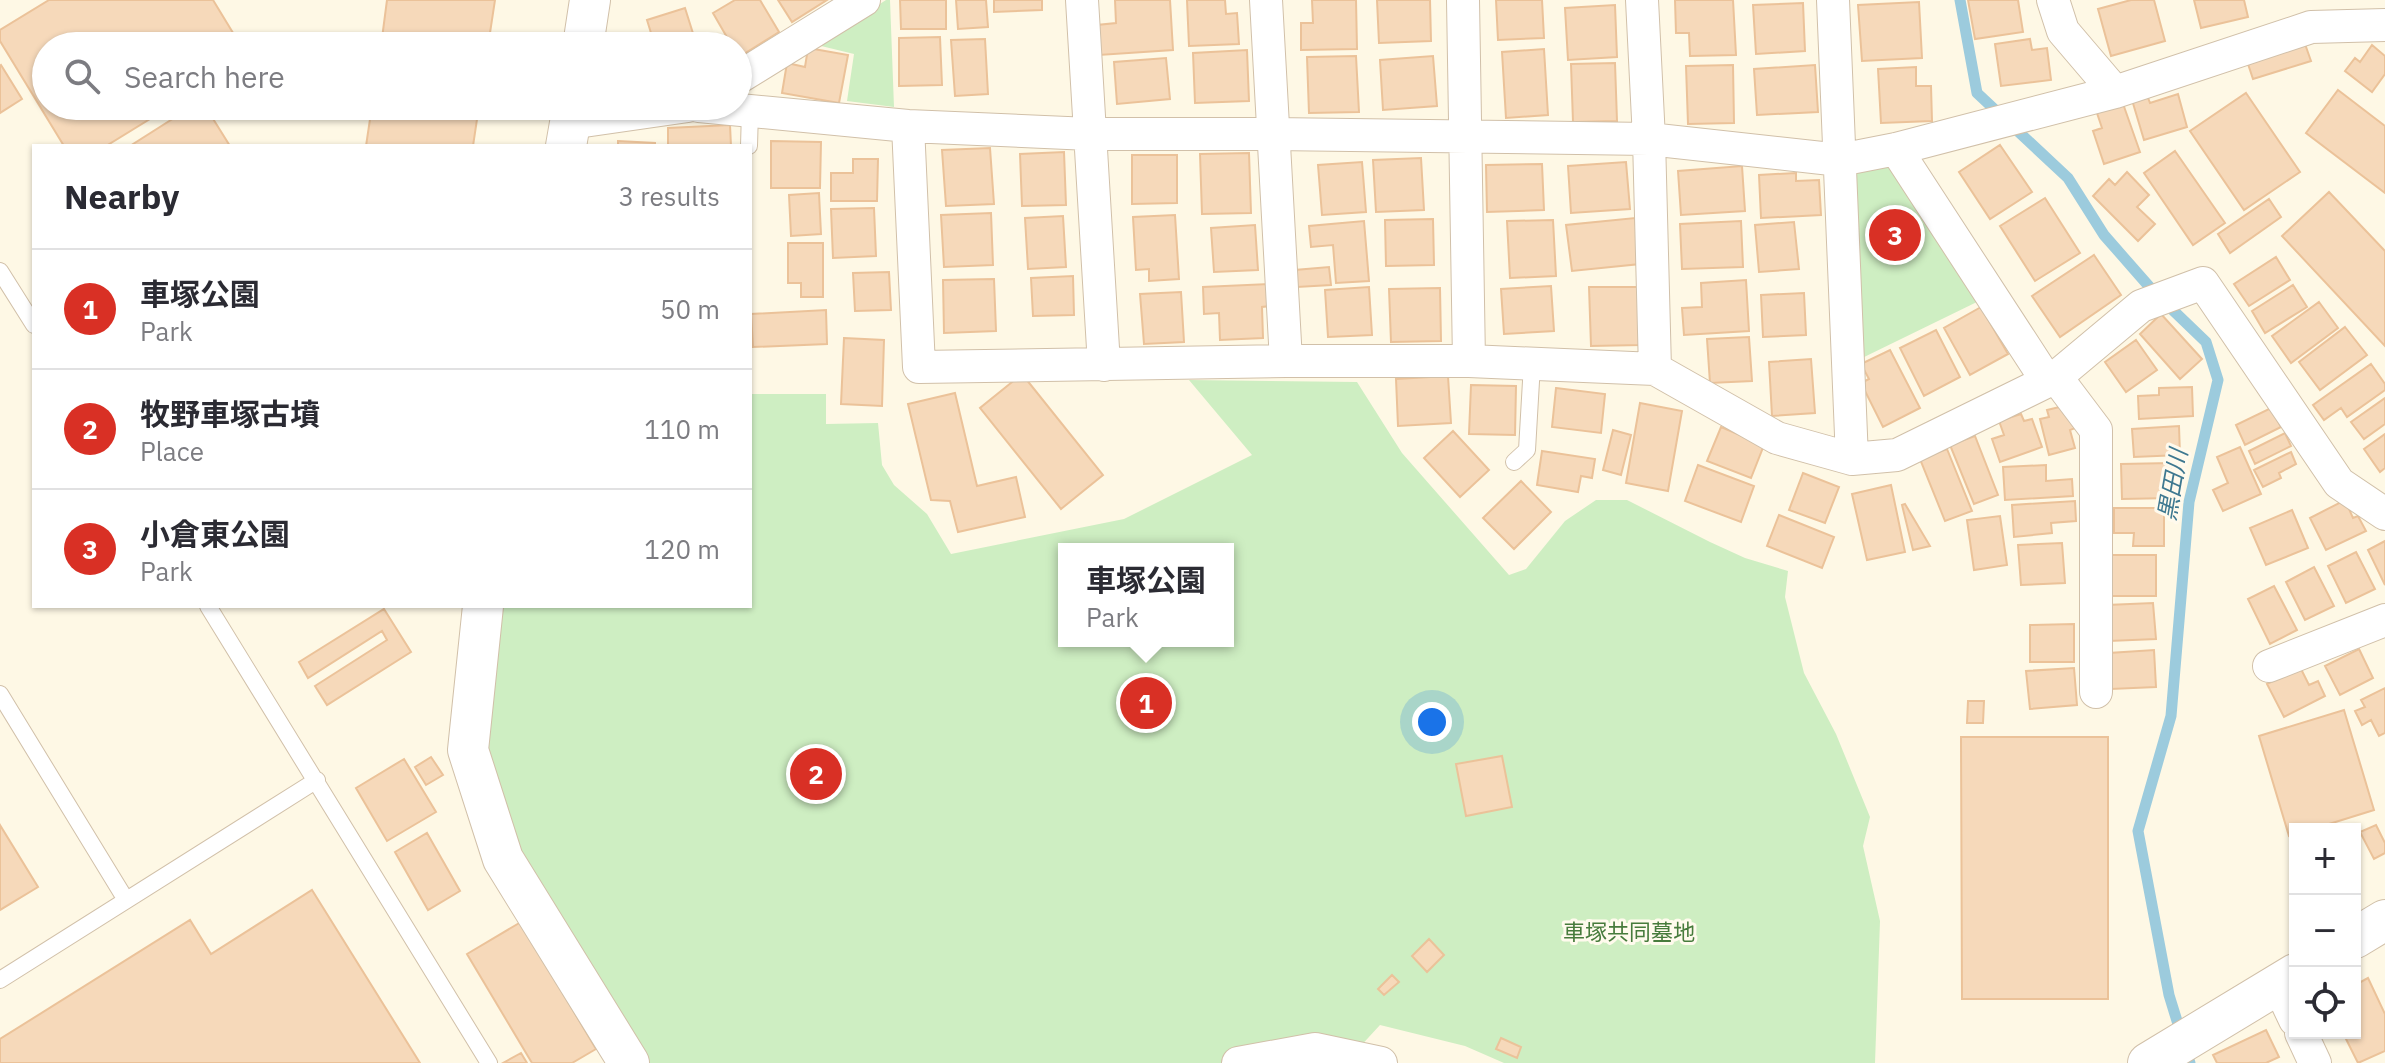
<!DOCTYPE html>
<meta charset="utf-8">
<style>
:root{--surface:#fff;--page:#f2f2f3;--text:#2b2b33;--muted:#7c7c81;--line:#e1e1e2;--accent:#d93025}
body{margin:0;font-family:"IBM Plex Sans","Noto Sans JP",sans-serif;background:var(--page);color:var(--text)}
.controls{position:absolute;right:24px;bottom:24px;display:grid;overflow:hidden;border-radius:0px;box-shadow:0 2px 6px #0004}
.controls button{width:72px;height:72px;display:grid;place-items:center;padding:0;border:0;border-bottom:2px solid var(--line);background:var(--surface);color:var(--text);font:40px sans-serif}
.you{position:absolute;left:1432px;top:722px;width:28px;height:28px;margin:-20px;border:6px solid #fff;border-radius:50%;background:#1a73e8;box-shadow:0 0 0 12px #1a73e833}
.badge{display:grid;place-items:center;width:52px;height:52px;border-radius:50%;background:var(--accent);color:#fff;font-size:26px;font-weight:700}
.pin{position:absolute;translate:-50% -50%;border:4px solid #fff;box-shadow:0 2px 8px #0006}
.popup{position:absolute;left:1058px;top:543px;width:176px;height:104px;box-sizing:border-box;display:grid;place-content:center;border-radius:0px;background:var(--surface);filter:drop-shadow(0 2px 6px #0005);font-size:26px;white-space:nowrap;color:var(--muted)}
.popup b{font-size:30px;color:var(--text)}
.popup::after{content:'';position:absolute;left:50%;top:100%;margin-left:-16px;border:16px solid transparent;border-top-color:var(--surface)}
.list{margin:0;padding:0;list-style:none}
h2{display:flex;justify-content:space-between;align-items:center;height:104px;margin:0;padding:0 32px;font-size:34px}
h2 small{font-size:26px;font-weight:400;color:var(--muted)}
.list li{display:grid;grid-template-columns:52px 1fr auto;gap:24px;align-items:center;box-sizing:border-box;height:120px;padding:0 32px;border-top:2px solid var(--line)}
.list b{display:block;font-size:30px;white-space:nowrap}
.list p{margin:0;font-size:26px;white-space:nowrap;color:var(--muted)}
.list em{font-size:26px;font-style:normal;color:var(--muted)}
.icon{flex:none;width:44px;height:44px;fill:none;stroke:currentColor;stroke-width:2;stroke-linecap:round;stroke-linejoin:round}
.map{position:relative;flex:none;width:2385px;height:1063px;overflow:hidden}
.search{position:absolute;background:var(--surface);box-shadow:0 2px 6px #0004;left:32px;top:32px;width:720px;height:88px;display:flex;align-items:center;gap:20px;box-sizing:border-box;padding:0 28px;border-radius:44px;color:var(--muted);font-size:30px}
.panel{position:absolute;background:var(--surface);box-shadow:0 2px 6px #0004;left:32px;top:144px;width:720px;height:464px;border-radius:0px}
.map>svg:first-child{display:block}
</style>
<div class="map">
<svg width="2385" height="1063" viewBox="0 0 2385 1063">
<rect width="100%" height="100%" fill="#fef8e5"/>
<path fill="#ceeec2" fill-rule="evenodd" d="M886,0H890L894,107L847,101L854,54L817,45Z
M1894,166L1981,300L1858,360L1848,170Z
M1189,380L1357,382L1402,453L1509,575L1526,569L1565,521L1596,500H1627L1710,542L1745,558L1788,571L1785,597L1804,673L1836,734L1870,817L1863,846L1880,921L1875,1063H1504L1465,1046L1380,1025L1345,1063H641L488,814L483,606H750V394H826V424L878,423L882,465L894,485L927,514L951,554L1124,519L1252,455ZM1064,549H1228V641H1064Z"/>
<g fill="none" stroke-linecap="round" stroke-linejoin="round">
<path stroke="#9ccbdd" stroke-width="11" d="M1960,0L1977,93L2068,178L2104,235L2154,292L2206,342L2218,380L2189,502L2171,716L2138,831L2169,995L2190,1063"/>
</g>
<path fill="#f6d9ba" stroke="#ebc299" stroke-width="2" d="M49,0H213L241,46H46V106H171L106,146H64L0,41V30Z
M387,0H495L488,46H381Z
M735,0H760L779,32L739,57L738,46H732L713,13Z
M778,0H827L792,22Z
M900,0H946V29H901Z
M956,0H986L988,27L958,29Z
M994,0H1042V10L994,12Z
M1115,0H1170L1173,50L1099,55L1097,25L1116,23Z
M1187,0H1225L1226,14L1237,13L1239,44L1189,46Z
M1312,0H1356L1357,49L1301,50V23H1313Z
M1377,0H1430L1431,41L1379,43Z
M1496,0H1542L1544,38L1498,40Z
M1675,0H1733L1736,55L1690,56L1689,33H1676Z
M1968,0H2018L2023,32L1975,39Z
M2131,0H2154L2165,41L2111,56L2098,9Z
M2194,0H2244L2248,17L2201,28Z
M1919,2L1922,58L1862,61L1858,5Z
M1803,3L1805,51L1756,54L1753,5Z
M1615,5L1617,57L1568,60L1565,8Z
M685,8L697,46H655L647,20Z
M940,37L942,85L899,86V38Z
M985,39L988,94L955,96L951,40Z
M2030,39L2032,50L2047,48L2051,80L2001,86L1995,44Z
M2305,44L2311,61L2253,79L2247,61Z
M2372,45L2385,56V74L2372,92L2345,71L2355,58L2360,62Z
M808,48L848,55L839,103L782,93L787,63L805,67Z
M1544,49L1548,115L1506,118L1502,52Z
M1247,50L1249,101L1195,103L1193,53Z
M1356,56L1359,112L1309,113L1307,57Z
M1433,56L1437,106L1383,110L1380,60Z
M1166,58L1170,99L1117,104L1114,62Z
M1615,63L1617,121L1573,122L1571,64Z
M1,65L22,99L0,113V66Z
M1733,65L1734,123L1688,124L1686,66Z
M1815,65L1818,112L1757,115L1754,69Z
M1916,67V86H1931L1932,121L1881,123L1878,69Z
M2338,90L2385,126V193L2306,133Z
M2246,93L2300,172L2244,210L2190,131Z
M2178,94L2187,127L2144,140L2132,100L2147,95L2150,103Z
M2121,98L2140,152L2104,164L2093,131L2102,128L2095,107Z
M193,106H205L230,146H130Z
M372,106H479L473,146H366Z
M730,125L731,146H668V128Z
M618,141L655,143V146H618Z
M771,141L821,142L820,188H771Z
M2000,145L2032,192L1990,219L1959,172Z
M990,148L994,204L946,206L942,150Z
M2175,151L2225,223L2193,245L2144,173Z
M1064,152L1066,205L1022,206L1020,154Z
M1249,153L1251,213L1202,214L1200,154Z
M1132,155H1177V203L1132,204Z
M1421,158L1424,210L1376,212L1373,160Z
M853,159H878L877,201H831V173H853Z
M1362,162L1366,212L1322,215L1318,165Z
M1626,162L1630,209L1571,213L1568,166Z
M1542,164L1544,210L1487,212L1486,165Z
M1742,166L1745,211L1681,215L1678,171Z
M2127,172L2149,195L2137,207L2155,224L2138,241L2093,196L2109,179L2115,185Z
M1796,173V181L1819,180L1821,215L1761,218L1759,175Z
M2329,192L2385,251V346L2282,236Z
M819,193L821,234L791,236L789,195Z
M2045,198L2080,253L2035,281L2000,226Z
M2269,199L2281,217L2230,253L2218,234Z
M874,208L876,256L833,258L831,209Z
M991,213L993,265L944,267L941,215Z
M1175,215L1179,279L1149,281V269L1136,270L1133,217Z
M1063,216L1066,267L1028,269L1025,218Z
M1635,218L1640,264L1572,271L1566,225Z
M1433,219L1434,265L1386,266L1385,220Z
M1553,220L1556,276L1510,278L1507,221Z
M1364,221L1369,281L1336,283L1333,245L1311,247L1309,226Z
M1741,221L1743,267L1682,269L1680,224Z
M1794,222L1799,269L1759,272L1755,225Z
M1255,225L1258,270L1214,272L1211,228Z
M788,243H823V297H801V283H788Z
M2094,255L2121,295L2060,337L2032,296Z
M2276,257L2290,280L2249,306L2234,284Z
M1329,267L1331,285L1297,287L1295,270Z
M889,272L891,310L855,311L853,273Z
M1073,276L1074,315L1033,316L1031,278Z
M994,279L996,331L944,333L943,280Z
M1746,280L1749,331L1684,335L1682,308L1702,307L1701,283Z
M1269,284L1270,306L1262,307L1263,338L1220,340L1219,313L1204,314L1203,287Z
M2293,285L2307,307L2265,333L2252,311Z
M1551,286L1554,331L1504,334L1501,289Z
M1369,287L1372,335L1328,337L1325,290Z
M1589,287H1640L1641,345L1591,346Z
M1440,288L1441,341L1391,342L1389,289Z
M1181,292L1184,342L1144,344L1140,294Z
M1804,293L1806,335L1763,337L1761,295Z
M2319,302L2338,328L2291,363L2272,336Z
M1981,307L2008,354L1970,375L1944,328Z
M826,310L827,344L753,347L751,314Z
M2161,314L2202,359L2180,379L2140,334Z
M2345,327L2367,355L2320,390L2299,362Z
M1936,330L1960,377L1924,396L1900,348Z
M1749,337L1752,381L1710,383L1707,339Z
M844,338L884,340L882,406L841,404Z
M2136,340L2157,370L2126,392L2105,362Z
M1890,350L1920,408L1883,427L1861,383L1869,379L1861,364Z
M1811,359L1815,413L1772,416L1769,362Z
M2371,364L2385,384V390L2347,417L2341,408L2324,420L2313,405Z
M1022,374L1103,475L1061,509L980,408Z
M1448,376L1451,423L1398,426L1396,379Z
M1471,385L1516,386L1515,435L1469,434Z
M2192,387L2193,416L2139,419L2138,396L2159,395V388Z
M1556,388L1605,394L1601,433L1552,427Z
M955,393L977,486L1016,477L1025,517L958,532L950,501L931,500L908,404Z
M2385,398V424L2364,439L2351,422Z
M1640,403L1682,411L1668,491L1626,483Z
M2072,404L2078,427L2070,430L2075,448L2049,455L2040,419L2049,417L2047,410Z
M2271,408L2281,427L2245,445L2236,425Z
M2021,414L2024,421L2032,419L2042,447L2000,462L1992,439L2004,435L1999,421Z
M2179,426L2180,455L2134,457L2132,429Z
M1721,427L1764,445L1751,478L1707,461Z
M1613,430L1631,435L1621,475L1603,470Z
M1453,431L1489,470L1460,497L1424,458Z
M2285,433L2291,446L2255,464L2249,451Z
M2385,434V468L2380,472L2364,449Z
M1975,436L1998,495L1974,504L1950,445Z
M2240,447L2261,494L2223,511L2213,490L2228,483L2217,457Z
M1947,449L1972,511L1945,521L1920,459Z
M1542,451L1595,459L1592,478L1581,476L1578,492L1537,485Z
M2291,452L2296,464L2279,473L2281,478L2263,487L2254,470Z
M2171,463V498L2122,499L2121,464Z
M1698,465L1754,486L1741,522L1685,501Z
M2046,465V481L2072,479L2073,496L2005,500L2003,467Z
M1803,473L1839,487L1825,523L1789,510Z
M1521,481L1551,512L1514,549L1483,518Z
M1891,485L1905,552L1867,560L1852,494Z
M2345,500L2353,518L2358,516L2366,531L2326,550L2310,518Z
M2075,501L2076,521L2051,523L2052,533L2014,537L2012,505Z
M1905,504L1930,546L1913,550L1902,505Z
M2114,508H2164V546H2133L2134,533H2114Z
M2292,510L2308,548L2266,565L2250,528Z
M1779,515L1834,537L1822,568L1767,546Z
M2000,516L2007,565L1974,570L1967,520Z
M2385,541V585L2368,550Z
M2062,543L2065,583L2021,585L2018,545Z
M2356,552L2375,589L2346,603L2328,566Z
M2107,555H2156V596H2107Z
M2314,567L2334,606L2305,620L2286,582Z
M2274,586L2297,630L2270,644L2248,599Z
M2153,603L2156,639L2109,641L2107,605Z
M384,609L411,652L327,705L315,686L387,640L382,631L308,678L299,662Z
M2074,624V662H2030V625Z
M2359,649L2373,678L2340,695L2325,666Z
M2154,650L2156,687L2111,689L2109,653Z
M2300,667L2309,685L2318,681L2325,696L2284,717L2267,684Z
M2074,668L2077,705L2030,709L2026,671Z
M2385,688V733L2379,736L2371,720L2362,725L2355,711L2365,707L2361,700Z
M1968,701H1984L1983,723H1967Z
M2344,710L2374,810L2313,829H2295V834L2289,836L2259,736Z
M1961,737H2108V999H1962Z
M1502,756L1512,807L1466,816L1456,764Z
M431,757L443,775L426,785L415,767Z
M404,759L436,812L387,841L356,788Z
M0,825L38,887L0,910Z
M2376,825L2385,843V853L2374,859L2360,832Z
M427,833L460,891L428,910L395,852Z
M312,890L420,1063H0V1039L190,920L211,954Z
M521,922L596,1049L572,1063H532L467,954Z
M1429,939L1444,955L1427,972L1412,956Z
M1392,975L1399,982L1384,995L1378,989Z
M2368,978L2385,1014V1051L2358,1063L2343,1033H2355V985Z
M2266,1030L2279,1057L2266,1063H2217L2213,1055Z
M1501,1038L1521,1047L1517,1058L1496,1049Z
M521,1053L527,1063H503Z"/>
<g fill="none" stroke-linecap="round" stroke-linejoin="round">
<defs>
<path id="service" d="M749,146L750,111
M0,271L34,325
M1514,462L1527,450L1532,364
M208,606L489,1063
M0,694L126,900
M0,980L317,780"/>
<path id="minor" d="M1082,0L1104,365
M1266,0L1286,361
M1463,0L1469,361
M1642,0L1649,139L1655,369L1777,438L1852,459L1897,455L2056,377L2141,306L2203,283L2339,483L2385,514
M1833,0L1852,459
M2053,0L2063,31L2115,92
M738,78L864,0
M699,106L908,126L1090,134H1273L1649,139L1840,160L1896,149L2115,92L2311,27L2385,25
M570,123L688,106
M908,126L919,367L1286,361H1469L1655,369
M1896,149L2047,381
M2056,377L2096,430V692
M2269,666L2385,620
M2278,984L2295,1020
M2301,1033L2315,1063
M1238,1063L1315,1049L1381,1063"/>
<path id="tertiary" d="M583,46L590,0
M566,146L573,106
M483,606L468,750L503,859L629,1063
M2355,938L2385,920
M2148,1063L2295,974"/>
</defs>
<use href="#service" stroke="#d1c0a9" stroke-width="18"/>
<use href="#minor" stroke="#d1c0a9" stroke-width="34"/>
<use href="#tertiary" stroke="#d1c0a9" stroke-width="42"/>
<use href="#service" stroke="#fff" stroke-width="16"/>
<use href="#minor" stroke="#fff" stroke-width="32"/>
<use href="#tertiary" stroke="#fff" stroke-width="40"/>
</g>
<g text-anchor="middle" stroke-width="6" stroke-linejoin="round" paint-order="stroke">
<g font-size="22" fill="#477b3c" stroke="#fffaed">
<text x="1629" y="940">車塚共同墓地</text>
</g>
<g font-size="24" font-style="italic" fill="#3e7890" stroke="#fffaed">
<text transform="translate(2173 485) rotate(-80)" y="8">黒田川</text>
</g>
</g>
</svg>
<div class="controls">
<button>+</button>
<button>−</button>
<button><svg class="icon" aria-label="locate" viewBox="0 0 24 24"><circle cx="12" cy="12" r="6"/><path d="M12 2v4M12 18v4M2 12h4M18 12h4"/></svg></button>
</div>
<div class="you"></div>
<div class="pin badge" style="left:1146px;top:703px">1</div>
<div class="popup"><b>車塚公園</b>Park</div>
<div class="pin badge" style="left:816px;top:774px">2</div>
<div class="pin badge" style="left:1895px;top:235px">3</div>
<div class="search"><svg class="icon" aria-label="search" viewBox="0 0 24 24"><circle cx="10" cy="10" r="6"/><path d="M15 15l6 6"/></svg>Search here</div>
<section class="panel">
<h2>Nearby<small>3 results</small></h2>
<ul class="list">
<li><span class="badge">1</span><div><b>車塚公園</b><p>Park</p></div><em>50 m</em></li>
<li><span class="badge">2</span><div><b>牧野車塚古墳</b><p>Place</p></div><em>110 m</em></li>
<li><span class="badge">3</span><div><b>小倉東公園</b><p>Park</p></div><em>120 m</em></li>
</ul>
</section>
</div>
